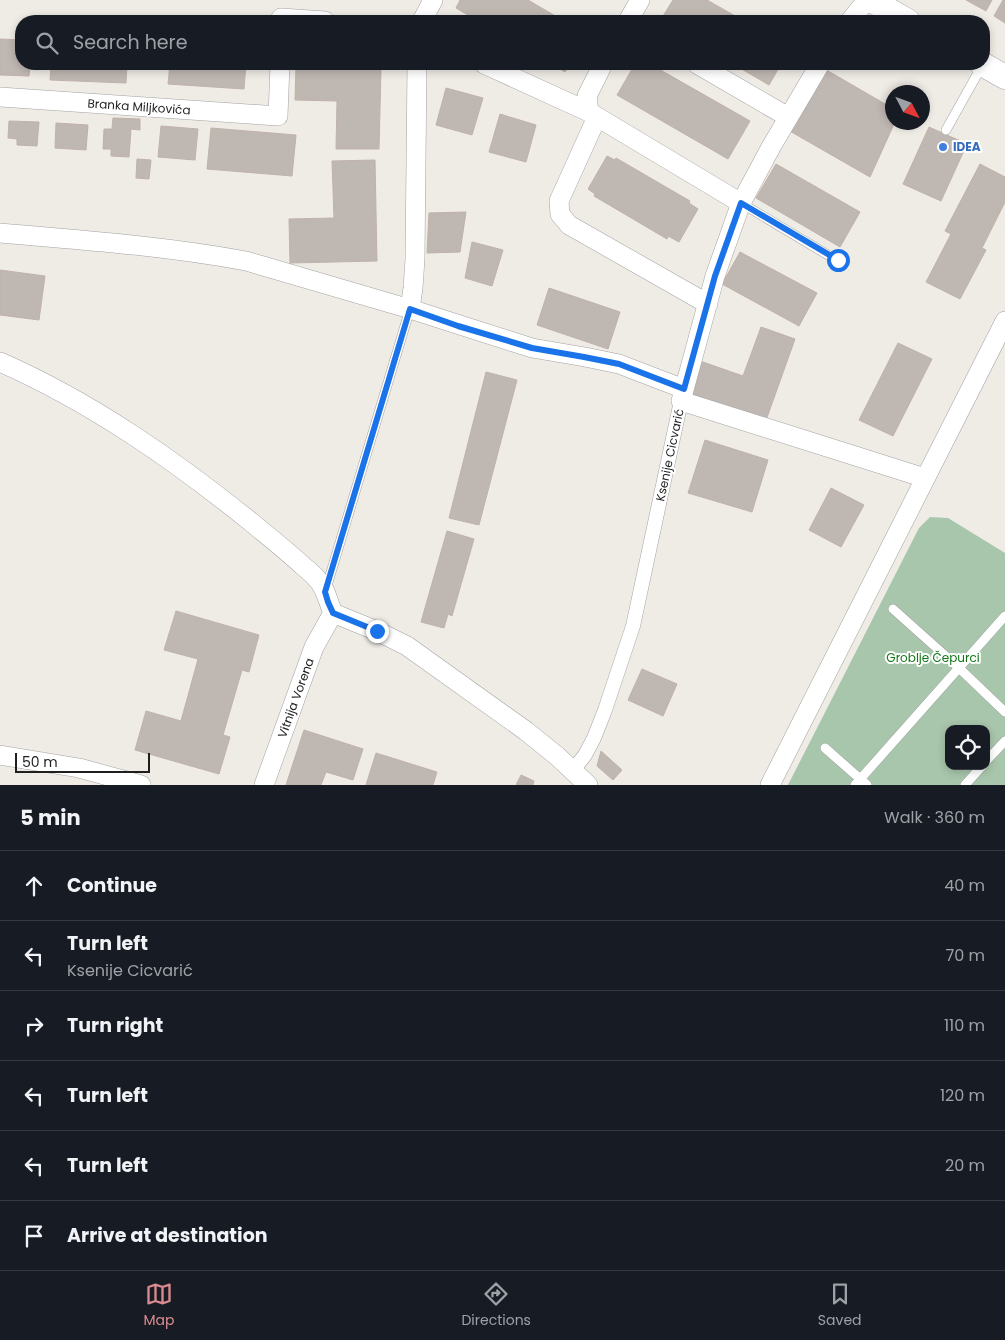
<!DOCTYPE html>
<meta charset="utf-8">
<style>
:root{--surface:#171b24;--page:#20242c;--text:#f1f3f6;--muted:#9ea1a6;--line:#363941;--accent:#db8b8f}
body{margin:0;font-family:Poppins,sans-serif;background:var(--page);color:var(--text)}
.controls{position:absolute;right:15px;bottom:15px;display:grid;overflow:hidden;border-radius:10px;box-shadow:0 2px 8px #0003}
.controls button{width:45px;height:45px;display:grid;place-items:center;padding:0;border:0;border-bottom:1px solid var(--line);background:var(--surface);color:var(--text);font:25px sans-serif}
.compass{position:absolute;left:885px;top:85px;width:45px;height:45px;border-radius:50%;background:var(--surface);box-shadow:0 2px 8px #0003;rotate:131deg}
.scale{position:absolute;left:15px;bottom:12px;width:135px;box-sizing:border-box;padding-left:5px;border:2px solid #1f1f1f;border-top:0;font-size:14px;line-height:18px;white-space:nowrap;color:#1f1f1f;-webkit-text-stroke:4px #fff;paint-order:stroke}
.stop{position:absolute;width:15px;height:15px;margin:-11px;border:4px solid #1a73e8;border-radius:50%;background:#fff}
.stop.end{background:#1a73e8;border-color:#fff;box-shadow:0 1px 5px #0008}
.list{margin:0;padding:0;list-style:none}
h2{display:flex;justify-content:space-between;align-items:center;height:65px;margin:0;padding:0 20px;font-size:21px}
h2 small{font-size:16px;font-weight:400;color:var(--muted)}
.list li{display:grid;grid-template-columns:32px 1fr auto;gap:15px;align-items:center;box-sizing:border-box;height:70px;padding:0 20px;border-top:1px solid var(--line)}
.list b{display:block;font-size:19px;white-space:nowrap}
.list p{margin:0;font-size:16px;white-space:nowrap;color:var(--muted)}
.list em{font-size:16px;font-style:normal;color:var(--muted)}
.icon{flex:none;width:28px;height:28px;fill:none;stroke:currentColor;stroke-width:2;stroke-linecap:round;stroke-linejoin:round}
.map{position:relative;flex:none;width:1005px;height:785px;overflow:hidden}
.search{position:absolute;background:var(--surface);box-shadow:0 2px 8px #0003;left:15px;right:15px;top:15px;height:55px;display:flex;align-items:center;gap:12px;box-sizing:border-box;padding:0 18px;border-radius:20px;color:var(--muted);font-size:19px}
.sheet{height:485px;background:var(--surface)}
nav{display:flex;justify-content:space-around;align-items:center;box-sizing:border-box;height:70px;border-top:1px solid var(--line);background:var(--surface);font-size:14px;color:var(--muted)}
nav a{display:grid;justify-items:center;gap:2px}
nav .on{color:var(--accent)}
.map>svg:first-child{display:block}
</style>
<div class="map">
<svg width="1005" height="785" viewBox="0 0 1005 785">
<rect width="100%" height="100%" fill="#efebe5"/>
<path fill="#a8c6ab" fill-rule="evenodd" d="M930,517L948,518L1005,553V785H788L919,528ZM949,729H986V766H949Z"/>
<path fill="#bfb7b2" stroke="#c0b2a9" d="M460,0H528L564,21H478L456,8Z
M673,0H707L744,21H660Z
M966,0H992L986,11Z
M1003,0H1005V23L994,16Z
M0,39L21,40V64H30L29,76L0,75Z
M51,64H127L126,83L50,80Z
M170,64H246L244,89L168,84Z
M551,64H570L565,72Z
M635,64H650L750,121L728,159L617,95Z
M733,64H781L769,85Z
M296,66L381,68L379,149H336L337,101L295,100Z
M823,68L892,108V122H895L870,177L788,130Z
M446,88L483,98L472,135L436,125Z
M500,114L536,125L526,162L489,152Z
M113,118L140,119V130L131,129L129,157L111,156V149H103L104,129H112Z
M9,121L39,122L37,146L17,145V139L8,138Z
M56,123L88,125L86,150L55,148Z
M161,126L198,129L195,160L158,157Z
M929,127L967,144L941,201L903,184Z
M211,128L296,135L292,176L207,169Z
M607,156L615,160L616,158L690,201L689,203L698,209L679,242L668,236L667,239L594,196L595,194L588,189Z
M137,159L151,160L149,179L136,178Z
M375,160L377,261L290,263L289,219L334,218L332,161Z
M776,164L860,212L840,247L756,198Z
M980,164L1005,177V202L982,248L986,250L960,299L926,282L951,234L945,231Z
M466,212L460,252L427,253L429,213Z
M472,242L503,250L492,286L465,278Z
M740,252L817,293L799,326L722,284Z
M0,270L45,276L39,320L0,315Z
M549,288L620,312L608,349L537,325Z
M761,327L795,339L765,423L688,395L700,361L743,376Z
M898,343L932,359L893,436L859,420Z
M486,372L517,380L479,525L449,518Z
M705,440L768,460L752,512L688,493Z
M831,488L864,505L841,547L809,530Z
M447,531L474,539L452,616L448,614L444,628L421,622Z
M176,611L259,635L249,672L242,670L223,735L230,737L219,774L135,750L146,711L181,721L198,659L164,650Z
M642,669L677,684L663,716L628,700Z
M304,730L363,749L353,780L326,772L321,785H286Z
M601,751L622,770L613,780L597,766Z
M376,753L437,772L433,785H366Z
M521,775L534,781L533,785H516Z"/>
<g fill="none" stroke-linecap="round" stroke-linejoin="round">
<defs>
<path id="service" d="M946,130L983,64
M741,203L838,261
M326,589L410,309
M893,609L959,668L1005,712
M825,748L867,785
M986,761L1005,741
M855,785L1005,616
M965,785L982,766"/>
<path id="pedestrian" d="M573,770L585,755L594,738L605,710L633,626L681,401"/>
<path id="minor" d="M281,18L325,21
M422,21L433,0
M628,21L640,0
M850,21L867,0
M484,64L589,112L741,203
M697,64L788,117
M820,64L771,147L741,203L715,276L681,401L925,478
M0,97L278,116L280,64
M589,112L587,96L603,64
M597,117L559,201L560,214L569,225L708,304
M0,233C82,240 165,246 246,261L410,309L532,348L585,357L619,364L684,389
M410,309L413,288L415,259L417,64
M0,362C91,402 174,460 251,522C269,537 287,551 303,566C308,570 313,574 317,579C326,588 328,602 333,613L377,631L407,646L526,731L557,756L588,785
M0,755L79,768L141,785
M264,785L314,647L333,613
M770,785L1005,321"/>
<path id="tertiary" d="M871,0L908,21
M982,64L1005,77"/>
</defs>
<use href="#service" stroke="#a3a3a3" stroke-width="10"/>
<use href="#pedestrian" stroke="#a3a3a3" stroke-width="15"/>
<use href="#minor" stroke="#a3a3a3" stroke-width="20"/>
<use href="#tertiary" stroke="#a3a3a3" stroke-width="25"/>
<use href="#service" stroke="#fff" stroke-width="9"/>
<use href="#pedestrian" stroke="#fff" stroke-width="14"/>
<use href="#minor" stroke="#fff" stroke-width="19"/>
<use href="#tertiary" stroke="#fff" stroke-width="24"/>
</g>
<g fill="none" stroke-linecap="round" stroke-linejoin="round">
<path stroke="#1a73e8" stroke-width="6" d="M377,631L333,613L328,602L325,592L410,309L458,326L532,348L584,357L619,364L684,389L715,276L741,203L838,260"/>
</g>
<circle fill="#3f7fe0" stroke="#fff" stroke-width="2" cx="943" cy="147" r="5"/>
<g text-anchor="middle" stroke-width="4" stroke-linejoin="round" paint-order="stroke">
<g font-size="12" fill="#1f1f1f" stroke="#fff">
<text transform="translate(139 107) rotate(4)" y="4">Branka Miljkovića</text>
<text transform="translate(670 455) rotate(-78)" y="4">Ksenije Cicvarić</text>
<text transform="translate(296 698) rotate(-70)" y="4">Vitnija Vorena</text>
</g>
<g font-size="12" font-weight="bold" fill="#366cbe" stroke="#fff" text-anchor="start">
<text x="953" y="151">IDEA</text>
</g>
<g font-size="12" fill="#127717" stroke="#fff">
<text x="933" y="662">Groblje Čepurci</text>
</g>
</g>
</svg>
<div class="controls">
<button><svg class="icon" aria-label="locate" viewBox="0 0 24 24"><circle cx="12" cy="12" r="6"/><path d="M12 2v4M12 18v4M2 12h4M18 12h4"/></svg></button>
</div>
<svg class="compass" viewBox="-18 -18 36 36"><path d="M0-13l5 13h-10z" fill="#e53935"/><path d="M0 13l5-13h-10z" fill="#9ea1a6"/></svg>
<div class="scale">50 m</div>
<div class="stop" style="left:838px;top:260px"></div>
<div class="stop end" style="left:377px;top:631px"></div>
<div class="search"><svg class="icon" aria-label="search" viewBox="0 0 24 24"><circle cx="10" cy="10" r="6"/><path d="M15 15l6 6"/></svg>Search here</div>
</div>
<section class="sheet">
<h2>5 min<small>Walk · 360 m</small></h2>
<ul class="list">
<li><svg class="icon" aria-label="ahead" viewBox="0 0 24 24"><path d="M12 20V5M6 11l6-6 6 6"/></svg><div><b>Continue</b></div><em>40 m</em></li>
<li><svg class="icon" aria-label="left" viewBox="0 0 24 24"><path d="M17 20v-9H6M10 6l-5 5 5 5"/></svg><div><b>Turn left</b><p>Ksenije Cicvarić</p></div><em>70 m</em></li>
<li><svg class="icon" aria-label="right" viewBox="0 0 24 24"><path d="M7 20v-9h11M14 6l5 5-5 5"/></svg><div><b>Turn right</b></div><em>110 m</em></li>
<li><svg class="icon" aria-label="left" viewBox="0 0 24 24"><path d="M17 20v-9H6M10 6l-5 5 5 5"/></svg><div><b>Turn left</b></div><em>120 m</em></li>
<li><svg class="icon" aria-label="left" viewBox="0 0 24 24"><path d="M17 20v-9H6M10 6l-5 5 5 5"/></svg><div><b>Turn left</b></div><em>20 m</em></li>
<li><svg class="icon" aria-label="arrive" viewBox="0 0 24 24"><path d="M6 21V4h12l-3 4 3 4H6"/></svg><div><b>Arrive at destination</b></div></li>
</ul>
</section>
<nav>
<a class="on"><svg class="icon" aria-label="map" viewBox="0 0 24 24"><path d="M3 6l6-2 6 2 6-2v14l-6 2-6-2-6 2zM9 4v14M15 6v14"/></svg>Map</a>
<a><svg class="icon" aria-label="directions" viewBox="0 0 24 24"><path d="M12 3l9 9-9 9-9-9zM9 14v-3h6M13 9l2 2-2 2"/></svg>Directions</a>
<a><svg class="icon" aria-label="saved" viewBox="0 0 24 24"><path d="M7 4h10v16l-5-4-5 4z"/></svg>Saved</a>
</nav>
